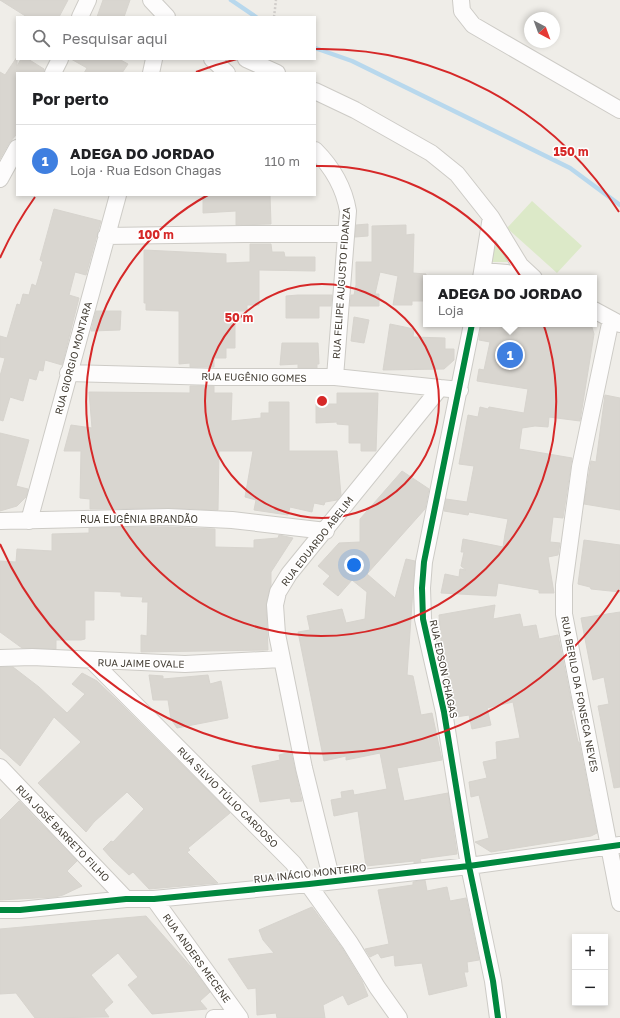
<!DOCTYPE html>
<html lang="pt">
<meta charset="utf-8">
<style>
:root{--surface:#fff;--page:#f2f2f2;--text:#202124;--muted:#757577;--line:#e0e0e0;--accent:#d93025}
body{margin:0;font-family:"Golos Text",sans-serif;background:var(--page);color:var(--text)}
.controls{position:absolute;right:12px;bottom:12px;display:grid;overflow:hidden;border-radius:0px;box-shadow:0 2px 6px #0003}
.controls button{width:36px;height:36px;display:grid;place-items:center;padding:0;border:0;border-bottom:1px solid var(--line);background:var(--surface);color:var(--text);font:20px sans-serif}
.compass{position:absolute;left:524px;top:12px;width:36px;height:36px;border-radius:50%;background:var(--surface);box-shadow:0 2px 6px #0003;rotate:139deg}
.you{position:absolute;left:354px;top:565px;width:14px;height:14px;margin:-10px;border:3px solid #fff;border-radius:50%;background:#1a73e8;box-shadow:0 0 0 6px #1a73e833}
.badge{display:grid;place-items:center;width:26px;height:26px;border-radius:50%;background:var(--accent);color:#fff;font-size:13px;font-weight:700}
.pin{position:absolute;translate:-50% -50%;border:2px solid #fff;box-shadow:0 1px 4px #0006}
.popup{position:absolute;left:423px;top:275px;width:174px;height:52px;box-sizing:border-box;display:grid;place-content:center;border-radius:0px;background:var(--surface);filter:drop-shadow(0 1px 3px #0005);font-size:13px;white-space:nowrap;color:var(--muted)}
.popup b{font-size:15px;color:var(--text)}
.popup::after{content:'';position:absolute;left:50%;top:100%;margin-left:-8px;border:8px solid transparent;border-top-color:var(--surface)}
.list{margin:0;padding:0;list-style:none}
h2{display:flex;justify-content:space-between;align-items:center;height:52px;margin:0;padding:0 16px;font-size:17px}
h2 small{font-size:13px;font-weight:400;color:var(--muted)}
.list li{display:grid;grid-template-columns:26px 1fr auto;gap:12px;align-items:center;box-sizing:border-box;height:72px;padding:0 16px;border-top:1px solid var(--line)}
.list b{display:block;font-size:15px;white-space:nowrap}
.list p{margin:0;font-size:13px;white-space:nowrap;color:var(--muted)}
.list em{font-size:13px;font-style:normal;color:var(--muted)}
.icon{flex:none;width:22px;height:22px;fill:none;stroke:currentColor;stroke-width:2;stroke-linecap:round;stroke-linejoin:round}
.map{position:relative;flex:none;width:620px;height:1018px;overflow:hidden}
.search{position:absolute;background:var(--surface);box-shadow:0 2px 6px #0003;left:16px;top:16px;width:300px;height:44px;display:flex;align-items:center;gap:10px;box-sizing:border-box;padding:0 14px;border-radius:0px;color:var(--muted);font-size:15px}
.panel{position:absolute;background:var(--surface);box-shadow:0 2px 6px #0003;left:16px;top:72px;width:300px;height:124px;border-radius:0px}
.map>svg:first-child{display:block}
</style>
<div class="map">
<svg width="620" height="1018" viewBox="0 0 620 1018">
<rect width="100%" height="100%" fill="#efede8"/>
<path fill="#dce9c8" d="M532,201L582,246L557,273L507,228Z
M496,245L510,262H490Z"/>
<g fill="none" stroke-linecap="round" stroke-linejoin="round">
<path stroke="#b8d8ed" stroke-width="4.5" d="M231,0L256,17
M315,48L352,61L570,168L620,205"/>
</g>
<path fill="#d9d6d0" stroke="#d7d4ce" d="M0,0H68L59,17H27Z
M103,0H130L124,17H97Z
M17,57V66L21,59H28L44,69V73H17V134L9,143L0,159V72L5,75Z
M71,59H119L128,64L122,73H84L87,68Z
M203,195H270L271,224L236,225V211L203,213Z
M54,209L101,221L100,224L86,275L75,272L69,295L79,298L62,365L45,360L43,371L39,370L36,380L29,378L23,401L10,397L3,421L0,420V376L5,358L0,357V336L7,338L17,304L20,305L23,294L29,295L32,284L36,286L43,262L40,260Z
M368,224V236L355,237L356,225Z
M406,225V235L414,234L413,273L426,274L425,301H412V305H393L398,276L380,272L375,294H379V306H350L351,295H354L356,285V262H372V226Z
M250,244H271L272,252H284L285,257H315V271L259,270V305H247V311H235V348H226V358H214V367H190V363L179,364V311L146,310V303H144V250L226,254V263L250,262Z
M298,295H332L331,306H319V318H286V296Z
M96,311H121L120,330L91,331Z
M354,317L369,320L364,343L351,341Z
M390,324L414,329L413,337L445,338V349H454V360L444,369L383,370Z
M481,324H591L594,334L580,421L549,417L548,427L535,426L522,428L519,449L572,458L563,518L553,517L550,542L560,543L558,555L548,557L554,593H539V590L498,583L496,596L441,593L445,574L459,577L460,569L466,570L461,566L464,552H461L463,539L503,547L505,534L508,519L469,512L468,515L444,511L446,499L467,502L474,466L459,464L468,415L478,417L480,407L488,409L489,407L524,413L528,389L477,381L479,369L484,370L490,342L479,340Z
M282,343H318L319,364H317V368H298V364L280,365Z
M190,386H214V393H232L231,421L261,418V413H269V402H289V451H337L341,495L337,500L325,502L324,505L314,503L312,512L290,507L288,515L254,510L256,500L245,497L253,451H219L218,510L168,508L90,509V499L80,498L81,451H64L71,425L92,428L89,392L190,393Z
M337,393H378L376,451H361V443H349V425L337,424V422L316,423V404H337Z
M605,395L620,398V510L584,504L591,461L596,462Z
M0,433L29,440L16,486L28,489L26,497L17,506L0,511Z
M402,471L429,489L425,509L367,574L395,598L406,559L415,561L407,675L413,676L421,715L432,713L442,760L397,768L404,801L448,793L457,854L420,859L421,862L414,863V861L366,866L358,811L334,816L331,800L342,798L341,792L353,790L354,795L387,789L380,753L346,760V756L324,761L298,632L310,630L307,616L342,609L346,623L365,619L367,592L352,580L338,596L323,584L330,576L318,566L339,543L360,542V519Z
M168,527L215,529V547L254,548V540L278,538L279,535L293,538L271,572V585L266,605L268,650L141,652V635L147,636L148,602H142L143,597L121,596V592L94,591V620H85V639L81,640H56V649L22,648L0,632V561L16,562L17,549L52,551V534L89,533V528Z
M584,540L620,545V592L591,589L590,587L578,584Z
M495,605L493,619L520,614L523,627L536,625L539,639L558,635L573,710H571L578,742H579L597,833L591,836L491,852L475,842L489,838L479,795L471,797L469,782L487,778L483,762L497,759L496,742L520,738L513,702L487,708L491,725L472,729L469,715L456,717L447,672H445L443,666L439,615Z
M620,612V787L614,788L598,706L609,704L604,677L593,680L581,618Z
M0,667H13L39,687L67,713L85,694L72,684L82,673L97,681L120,703L230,813L188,848L190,850L187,852L218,883L149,889L133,872L129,875L112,859L103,849L111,841L113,842L144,809L127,792L94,822L86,832L38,783L81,742L54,717L20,766L0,748Z
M149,675L163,676V679L208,675L210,684L221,681L228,718L177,728L171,719L168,700H153Z
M291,752L302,801L291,802L290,798L260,802L252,766L280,760L279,755Z
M19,801L77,861L67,871L82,886L63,895L55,897L0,900V820Z
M425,880L427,891L447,887L450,901L466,898L479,960L467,962L468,972H464L467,986L429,995L422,963L395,966L394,955L381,958L378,953L370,957L365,949L389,944L378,890L413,885V882Z
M312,907L342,948L362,981L368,996L348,1005L343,995L323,1005L325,1018H277L276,1013L257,1015L256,988L248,989L228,959L274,953L263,940L259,930Z
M146,916L192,968L210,992L200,1001L207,1009L152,1014L128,985L138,977L118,953L91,975L113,1002L104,1010L109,1017L35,1018L16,993L0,994V929Z"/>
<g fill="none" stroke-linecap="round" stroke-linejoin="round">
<defs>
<path id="street" d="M151,0L167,17
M461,0L462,11L473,25L620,110
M80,17L88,0
M212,59L227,73
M246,59L277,73
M53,73L60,59
M151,73L154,59
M315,91L355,110L431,153L457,174L491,217L520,265L534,278
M315,150C332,167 344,187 348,211L335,377
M0,179L17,148
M106,236L244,234H345
M483,271L507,273L527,278
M481,278L491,217
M594,310L620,324
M611,319L580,467L564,585V614L620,903
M472,324L424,562L422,588L423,619L444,712L469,866L493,981L498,1018
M68,373L217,377H335L440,388
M0,521L168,517L232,520L326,531
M29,521L118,195
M0,658L32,657L185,664L281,659
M92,661L293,863L350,943L377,987L399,1018
M0,767L126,899
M332,881L304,768L277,634L275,605L278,592L289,574L440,388L460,390
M154,899L240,1018
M0,910H20L126,899H154L309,884L469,866L620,845
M214,1018L238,1016"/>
</defs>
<use href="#street" stroke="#cdcbc6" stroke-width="18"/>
<path stroke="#d0cdca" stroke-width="2.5" stroke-dasharray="2 2" stroke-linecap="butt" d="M274,17L276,0"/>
<use href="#street" stroke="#fdfcfc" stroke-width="16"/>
<defs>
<path id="cycleway" d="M472,324L424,562L422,588L423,619L444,712L469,866L493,981L498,1018
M0,910H20L126,899H154L309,884L469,866L620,845"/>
</defs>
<use href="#cycleway" stroke="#fff" stroke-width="8"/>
<use href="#cycleway" stroke="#00873e" stroke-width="6"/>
</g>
<g fill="none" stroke="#d62828" stroke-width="2">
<circle cx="322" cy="401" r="117"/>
<path d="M316 166A235 235 0 1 1 208 195"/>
<path d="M619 590A352 352 0 0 1 0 544M0 258A352 352 0 0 1 35 197M196 72A352 352 0 0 1 237 59M316 49A352 352 0 0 1 619 212"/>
</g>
<g text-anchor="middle" stroke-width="3" stroke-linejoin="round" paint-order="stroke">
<g font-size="10" fill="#443e35" stroke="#fff">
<text transform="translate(341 283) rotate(-86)" y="4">RUA FELIPE AUGUSTO FIDANZA</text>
<text transform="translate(73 358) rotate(-75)" y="4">RUA GIORGIO MONTARA</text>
<text transform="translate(254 377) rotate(1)" y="4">RUA EUGÊNIO GOMES</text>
<text x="139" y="523">RUA EUGÊNIA BRANDÃO</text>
<text transform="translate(317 541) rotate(-52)" y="4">RUA EDUARDO ABELIM</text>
<text transform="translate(141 663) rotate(1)" y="4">RUA JAIME OVALE</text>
<text transform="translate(444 669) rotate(78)" y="4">RUA EDSON CHAGAS</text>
<text transform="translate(580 694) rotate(79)" y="4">RUA BERILO DA FONSECA NEVES</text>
<text transform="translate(228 797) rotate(45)" y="4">RUA SILVIO TÚLIO CARDOSO</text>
<text transform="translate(63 833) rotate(46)" y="4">RUA JOSÉ BARRETO FILHO</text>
<text transform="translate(310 873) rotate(-6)" y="4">RUA INÁCIO MONTEIRO</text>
<text transform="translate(197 958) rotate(54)" y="4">RUA ANDERS MECENE</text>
</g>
</g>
<circle cx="322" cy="401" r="6" fill="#d62828" stroke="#fff" stroke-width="2"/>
<g font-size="12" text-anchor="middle" font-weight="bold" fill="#d62828" stroke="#fff" stroke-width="3" stroke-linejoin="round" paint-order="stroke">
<text x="571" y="156">150 m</text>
<text x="156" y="239">100 m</text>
<text x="239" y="322">50 m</text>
</g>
</svg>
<div class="controls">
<button>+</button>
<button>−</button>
</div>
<svg class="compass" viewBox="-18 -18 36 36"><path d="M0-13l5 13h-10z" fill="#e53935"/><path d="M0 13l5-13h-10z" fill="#757577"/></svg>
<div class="you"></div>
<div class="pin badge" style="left:510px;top:355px;background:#3f7fe0">1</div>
<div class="popup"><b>ADEGA DO JORDAO</b>Loja</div>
<div class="search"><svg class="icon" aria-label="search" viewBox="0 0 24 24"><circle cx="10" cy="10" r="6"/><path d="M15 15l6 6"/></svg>Pesquisar aqui</div>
<section class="panel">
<h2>Por perto<small></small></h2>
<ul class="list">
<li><span class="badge" style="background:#3f7fe0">1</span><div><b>ADEGA DO JORDAO</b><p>Loja · Rua Edson Chagas</p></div><em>110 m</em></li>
</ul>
</section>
</div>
